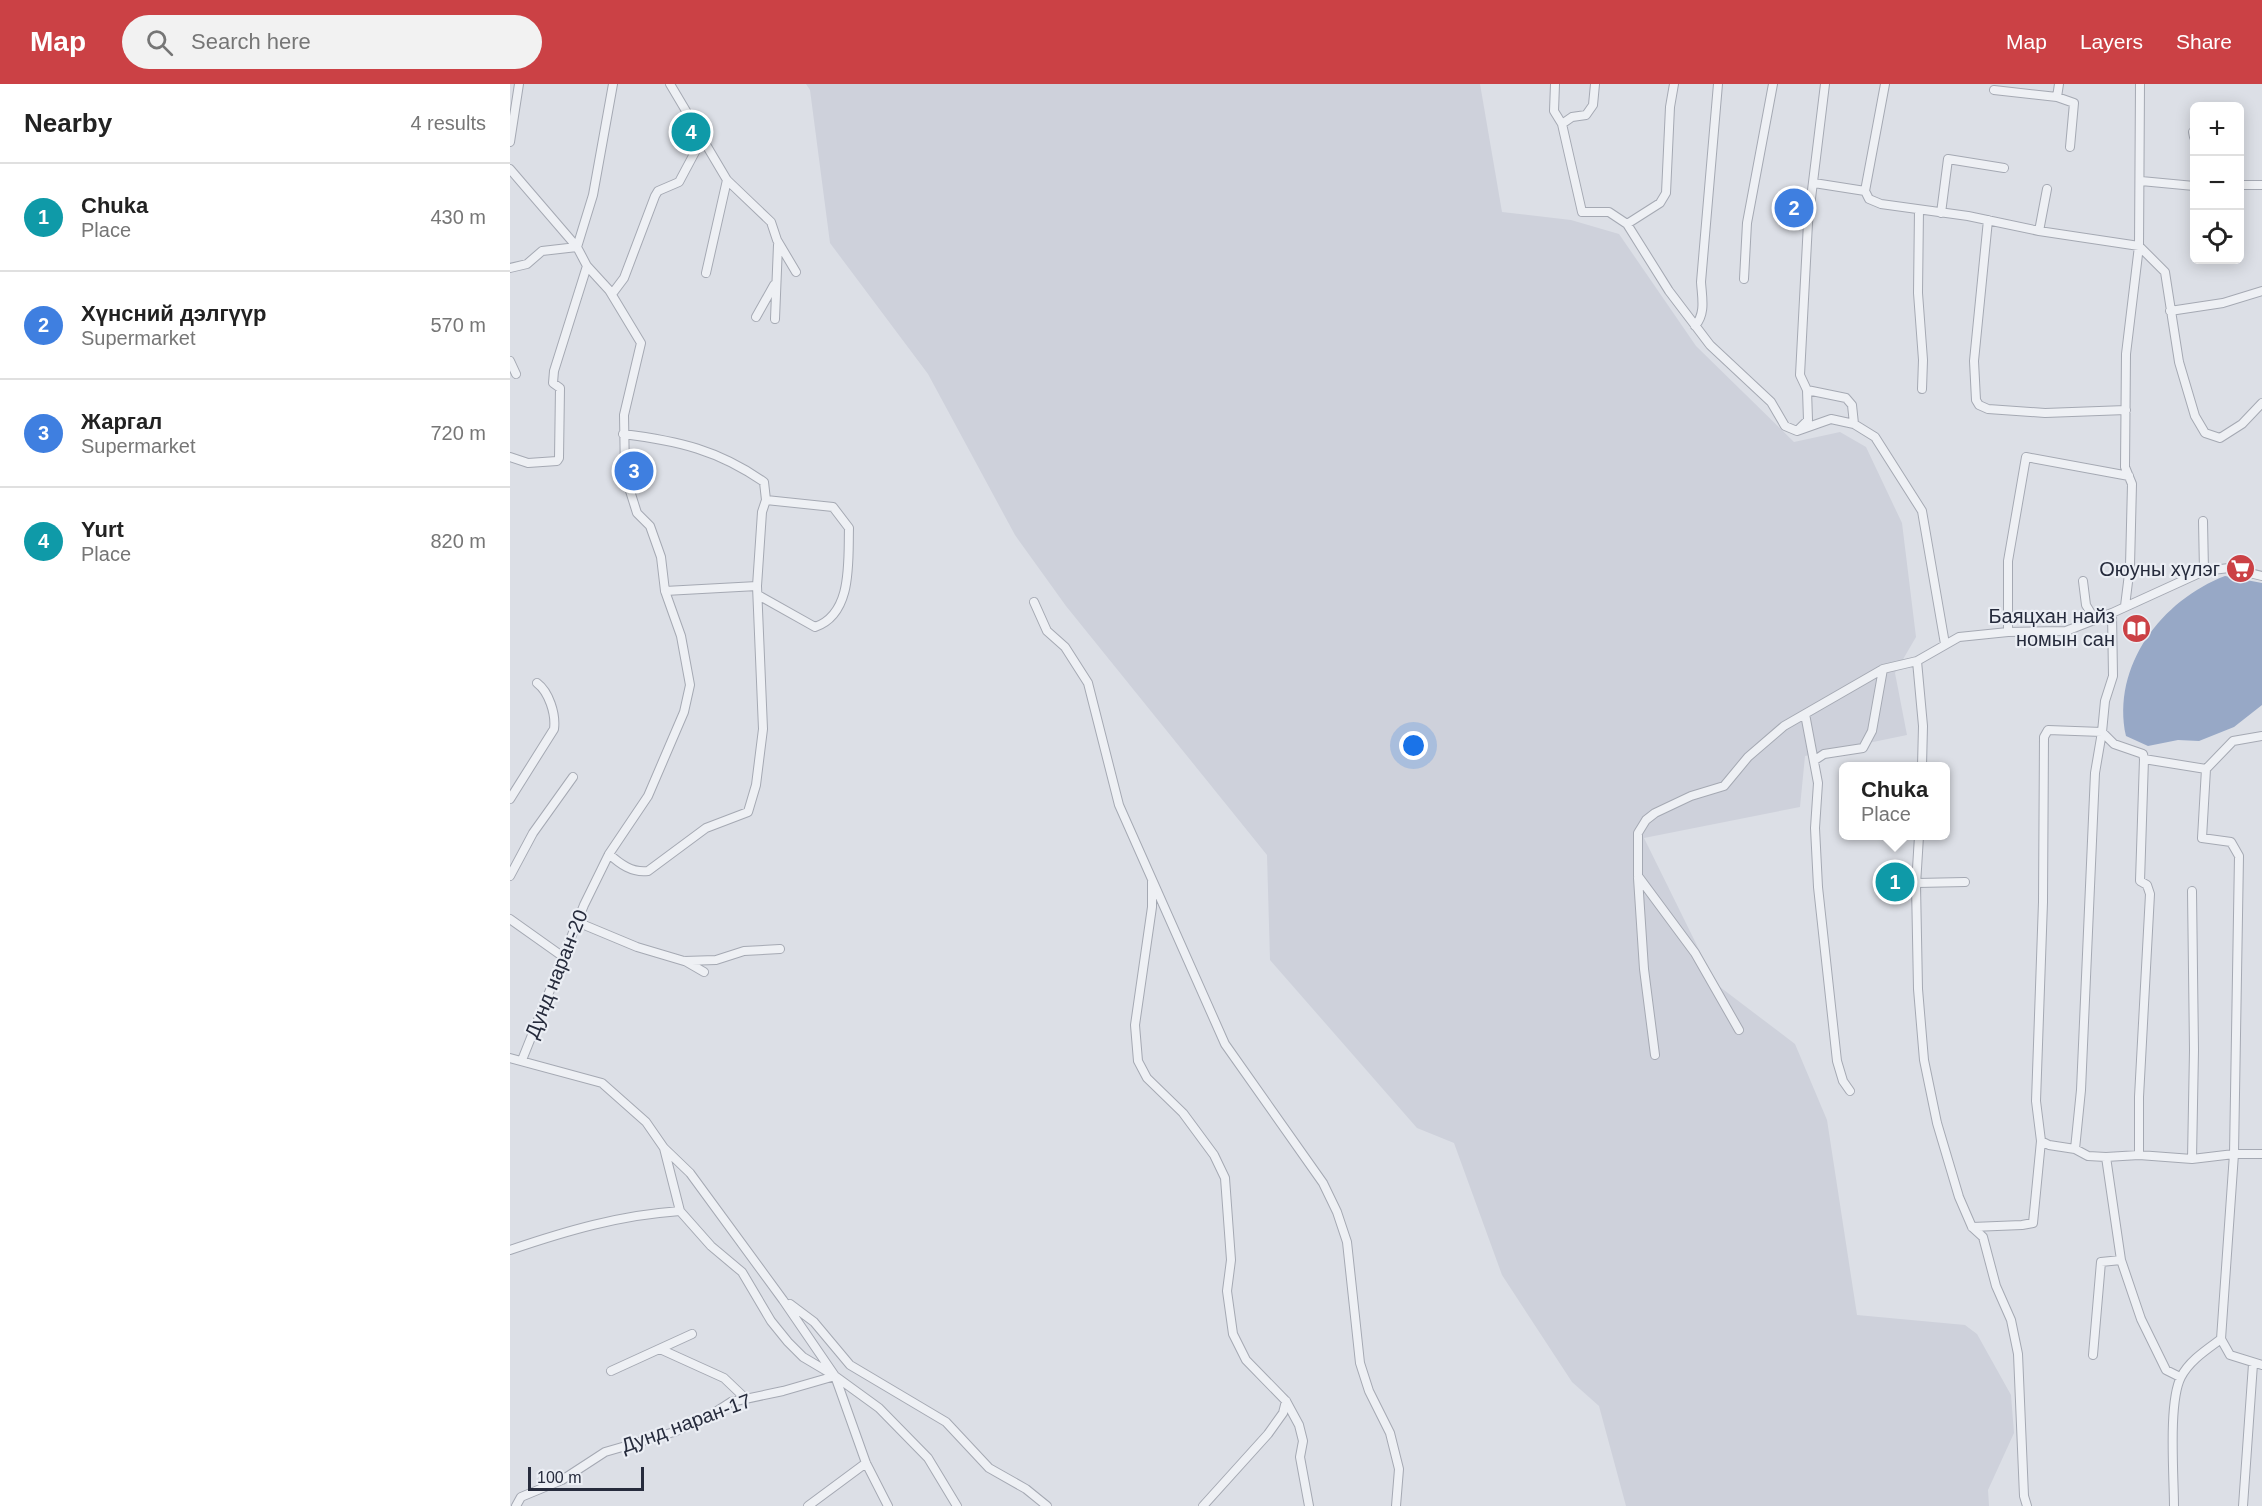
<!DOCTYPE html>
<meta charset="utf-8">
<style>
:root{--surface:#fff;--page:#f2f2f2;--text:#222;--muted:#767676;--line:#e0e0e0;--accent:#cb4145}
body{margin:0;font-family:Arial,sans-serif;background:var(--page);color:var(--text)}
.controls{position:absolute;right:18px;top:18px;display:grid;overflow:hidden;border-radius:9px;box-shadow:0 3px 15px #0003}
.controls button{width:54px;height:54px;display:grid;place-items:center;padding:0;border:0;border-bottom:2px solid var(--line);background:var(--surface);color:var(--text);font:30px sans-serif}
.scale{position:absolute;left:18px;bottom:15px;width:116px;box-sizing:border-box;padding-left:6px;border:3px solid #262b3c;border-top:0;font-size:16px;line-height:21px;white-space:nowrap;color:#262b3c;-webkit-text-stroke:4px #ebeef4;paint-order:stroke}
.you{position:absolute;left:904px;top:662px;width:21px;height:21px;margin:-15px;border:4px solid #fff;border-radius:50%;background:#1a73e8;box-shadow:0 0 0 9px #1a73e833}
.badge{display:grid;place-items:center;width:39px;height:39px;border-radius:50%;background:var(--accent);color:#fff;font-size:20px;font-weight:700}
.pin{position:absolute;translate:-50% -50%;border:3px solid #fff;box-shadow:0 2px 6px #0006}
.popup{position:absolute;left:1329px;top:678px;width:111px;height:78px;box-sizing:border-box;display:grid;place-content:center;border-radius:9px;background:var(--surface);filter:drop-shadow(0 2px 4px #0005);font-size:20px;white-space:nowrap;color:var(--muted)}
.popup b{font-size:22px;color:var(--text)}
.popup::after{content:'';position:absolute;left:50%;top:100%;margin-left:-12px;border:12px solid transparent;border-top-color:var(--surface)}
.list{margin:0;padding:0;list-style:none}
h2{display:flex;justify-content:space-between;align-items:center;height:78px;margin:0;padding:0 24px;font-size:26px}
h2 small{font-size:20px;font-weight:400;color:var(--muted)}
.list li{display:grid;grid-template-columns:39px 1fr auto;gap:18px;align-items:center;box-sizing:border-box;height:108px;padding:0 24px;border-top:2px solid var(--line)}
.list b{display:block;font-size:22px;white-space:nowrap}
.list p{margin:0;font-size:20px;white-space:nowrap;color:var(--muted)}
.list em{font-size:20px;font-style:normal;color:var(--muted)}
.icon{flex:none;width:33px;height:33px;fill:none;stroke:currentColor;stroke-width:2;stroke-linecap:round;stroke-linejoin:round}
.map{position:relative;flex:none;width:1752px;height:1422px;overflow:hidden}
header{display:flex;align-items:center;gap:36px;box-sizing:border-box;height:84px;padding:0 30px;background:var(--accent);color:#fff}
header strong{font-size:28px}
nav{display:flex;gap:33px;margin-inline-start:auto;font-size:21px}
.search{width:420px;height:54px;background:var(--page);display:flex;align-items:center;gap:15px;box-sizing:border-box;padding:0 21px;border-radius:33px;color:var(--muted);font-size:22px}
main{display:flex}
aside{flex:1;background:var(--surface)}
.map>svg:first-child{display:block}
</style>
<header>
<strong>Map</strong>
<div class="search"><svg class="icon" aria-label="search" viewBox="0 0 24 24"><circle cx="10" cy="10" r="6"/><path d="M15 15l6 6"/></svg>Search here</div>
<nav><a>Map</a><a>Layers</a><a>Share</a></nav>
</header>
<main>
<aside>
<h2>Nearby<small>4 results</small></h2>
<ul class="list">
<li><span class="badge" style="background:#0f9aa8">1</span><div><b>Chuka</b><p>Place</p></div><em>430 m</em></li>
<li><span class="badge" style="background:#3f7fe0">2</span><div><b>Хүнсний дэлгүүр</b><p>Supermarket</p></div><em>570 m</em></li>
<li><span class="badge" style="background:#3f7fe0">3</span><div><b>Жаргал</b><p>Supermarket</p></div><em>720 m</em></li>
<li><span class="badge" style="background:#0f9aa8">4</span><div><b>Yurt</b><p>Place</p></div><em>820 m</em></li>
</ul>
</aside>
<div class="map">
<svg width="1752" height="1422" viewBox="0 0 1752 1422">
<rect width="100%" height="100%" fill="#dcdfe6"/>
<path fill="#ced1db" d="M296,0H970L992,128L1061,136L1109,150L1186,262L1284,358L1330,348L1356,363L1392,439L1406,553L1385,589L1397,651L1295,672L1290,723L1134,754L1206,900L1285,960L1317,1036L1347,1231L1455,1241L1467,1250L1501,1311L1504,1349L1478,1406L1479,1422H1116L1089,1322L1062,1298L992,1191L944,1059L907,1044L760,876L757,771L556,522L505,451L418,290L320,159L300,6Z"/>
<path fill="#97a8c6" d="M1715,492L1752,499V621L1724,643L1689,657L1668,656L1638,662L1616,652C1601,582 1652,516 1715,492Z"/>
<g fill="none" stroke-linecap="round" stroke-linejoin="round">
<defs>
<path id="street" d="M160,0L217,96L261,138L267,156L286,188
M1045,0L1044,27L1052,40L1072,128H1099L1117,140L1159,207L1200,261L1261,318L1275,342L1287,347L1321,335L1344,340L1365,353L1412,427L1435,560
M1549,0L1547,13L1564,19L1560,63
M1484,6L1547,13
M1052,40L1062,33L1076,31L1083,21L1085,0
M1683,48L1684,53
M0,58L9,0
M0,85L67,163L77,182L99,206L131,259L114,331L115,391L127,429L140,442L151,473L155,507L171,552L180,601L174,628L138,712L99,770L74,821L12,976
M1631,97L1684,102
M1304,99L1355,107L1359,115L1371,120L1458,132L1529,147L1629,162L1655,188L1669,278L1685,332L1695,349L1710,354L1732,340L1752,319
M1730,101H1752
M1355,107L1375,0
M1409,126L1408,209L1413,276L1412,305
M1431,129L1438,75L1494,84
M1478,136L1464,277L1466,316L1469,321L1478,325L1535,329L1616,326
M1117,140L1150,119L1156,109L1160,23L1164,0
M1529,147L1537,105
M0,184L17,180L32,167L67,163L83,111L103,0
M196,189L217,96
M1234,195L1237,139L1263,0
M102,210L114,194L145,112L148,107L169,98L193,53
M1660,227L1713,219L1752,207
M246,233L264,201
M265,235L268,161
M1185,242C1196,229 1192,214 1191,198L1208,0
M0,277L6,290
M1297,306L1336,314L1342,321L1344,340
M1288,346L1298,336L1297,306L1290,291L1298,139L1315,0
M113,350C169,357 208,366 254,398L256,416L252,428L247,502L155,507
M0,373L18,379L47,377L49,374L50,304L43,299L44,287L77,182
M1693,437L1694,487
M1573,497L1576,521L1585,536
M248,511L305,543C343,530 338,477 339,444L323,423L256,416
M524,518L537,547L555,563L578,599L609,721L715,960L813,1099L827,1128L837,1158L850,1279L859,1307L880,1349L889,1385L886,1422
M1615,522L1620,482L1622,400L1615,383L1616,270L1629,162L1630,0
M1602,529L1603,592L1595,617L1592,648L1538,646L1534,653L1533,818L1526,1017L1531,1057L1539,1061L1565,1065L1578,1072L1596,1073L1629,1071L1682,1075L1724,1070H1752
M1498,548V477L1516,373L1619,392
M1295,630L1308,699L1305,744L1308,803L1327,977L1333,997L1340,1007
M1305,676L1314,670L1353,664L1362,647L1373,585
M1412,682L1413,642L1407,577L1449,553L1498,548L1556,547L1602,529L1694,487L1719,484L1752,492
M0,715L44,645C46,630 39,608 27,599
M1409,752L1406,801L1408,905L1414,976L1427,1039L1449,1113L1462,1143L1473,1153L1486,1202L1501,1236L1508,1270L1514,1412L1517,1422
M99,770C110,780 122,789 138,787L196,744L238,728L246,701L253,645L247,502
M0,792L23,749L63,693
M1128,794L1134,885L1145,971
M642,797V823L625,941L628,977L637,994L673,1029L704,1071L715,1094L721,1176L717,1207L723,1250L736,1276L776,1317L789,1341L793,1357L790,1373L799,1422
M1407,799L1455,798
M0,835L52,872
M67,838L127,863L174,877L206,876L234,867L270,865
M175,877L194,888
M1229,946L1185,869L1128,792V749L1136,736L1145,729L1181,712L1214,702L1238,673L1274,642L1373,585L1407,577
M0,974L92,999L136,1038L154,1064L170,1127L201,1162L232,1188L261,1237L278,1258L293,1273L325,1292L369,1324L418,1374L447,1422
M154,1064L180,1089L273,1216L325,1292L356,1379L378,1422
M1565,1065L1571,1006L1585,689L1592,648L1604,660L1633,670L1634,675L1696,685
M1629,1071V1013L1640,810L1637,801L1630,797L1634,675
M1596,1073L1611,1176L1631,1235L1656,1286L1670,1293
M1682,1075L1684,966L1682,807
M1462,1143L1512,1141L1523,1139L1531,1057
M0,1166C56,1147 110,1131 170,1127
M280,1220L304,1238L340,1281L436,1338L479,1384L516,1405L537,1422
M1711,1255L1720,1271L1752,1281
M150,1265L214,1294L235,1314
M1583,1271L1591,1178L1611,1176
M101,1287L182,1250
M6,1422L11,1413L52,1396L95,1368L164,1348L196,1334L221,1318L273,1307L325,1292
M298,1422L356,1379
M693,1422L758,1350L773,1329L776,1317
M1664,1422C1664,1392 1658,1318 1671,1293C1679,1277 1696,1266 1711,1255L1724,1070L1729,772L1721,758L1692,754L1696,685L1723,657L1752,652
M1733,1422L1743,1280"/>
</defs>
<use href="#street" stroke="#a5a9b3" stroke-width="10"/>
<use href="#street" stroke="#eef0f4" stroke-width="8"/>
</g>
<defs>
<symbol id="supermarket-disc" viewBox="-11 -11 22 22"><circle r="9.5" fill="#cb4145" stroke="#ebeef4"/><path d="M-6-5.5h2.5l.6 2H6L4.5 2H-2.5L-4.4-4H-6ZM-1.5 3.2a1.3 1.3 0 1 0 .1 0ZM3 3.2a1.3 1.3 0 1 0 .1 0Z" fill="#fff"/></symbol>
<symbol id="library-disc" viewBox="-11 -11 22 22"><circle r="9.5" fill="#cb4145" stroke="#ebeef4"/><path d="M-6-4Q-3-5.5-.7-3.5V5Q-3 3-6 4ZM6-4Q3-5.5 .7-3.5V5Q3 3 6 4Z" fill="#fff"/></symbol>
</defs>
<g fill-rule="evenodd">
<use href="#supermarket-disc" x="1714" y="468" width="33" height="33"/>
<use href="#library-disc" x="1610" y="528" width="33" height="33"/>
</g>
<g text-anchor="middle" stroke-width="4.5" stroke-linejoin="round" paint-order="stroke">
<g font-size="20" fill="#262b3c" stroke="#ebeef4" text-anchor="end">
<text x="1710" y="492">Оюуны хүлэг</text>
<text x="1605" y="539">Баяцхан найз<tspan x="1605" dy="23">номын сан</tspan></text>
</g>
<g font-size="20" fill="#262b3c" stroke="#ebeef4">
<text transform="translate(46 890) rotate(-68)" y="7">Дунд наран-20</text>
<text transform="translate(176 1339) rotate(-20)" y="7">Дунд наран-17</text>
</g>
</g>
</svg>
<div class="controls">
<button>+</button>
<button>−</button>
<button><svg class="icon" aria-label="locate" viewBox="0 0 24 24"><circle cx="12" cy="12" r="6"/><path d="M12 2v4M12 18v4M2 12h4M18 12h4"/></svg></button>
</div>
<div class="scale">100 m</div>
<div class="you"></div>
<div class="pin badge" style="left:1385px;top:798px;background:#0f9aa8">1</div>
<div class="popup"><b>Chuka</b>Place</div>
<div class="pin badge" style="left:1284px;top:124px;background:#3f7fe0">2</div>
<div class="pin badge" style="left:124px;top:387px;background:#3f7fe0">3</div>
<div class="pin badge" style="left:181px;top:48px;background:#0f9aa8">4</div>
</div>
</main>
